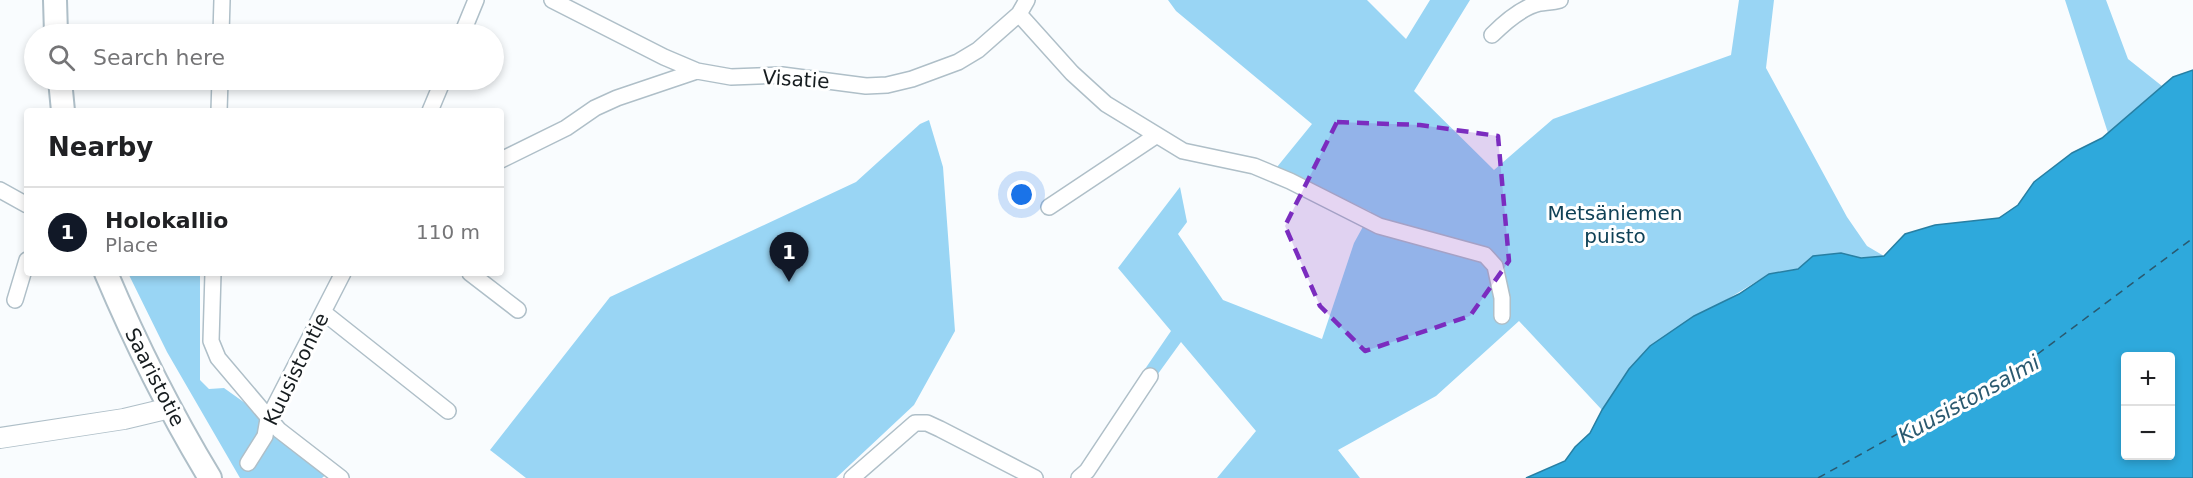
<!DOCTYPE html>
<meta charset="utf-8">
<style>
:root{--surface:#fff;--page:#f2f2f2;--text:#202124;--muted:#757577;--line:#e0e0e0;--accent:#111827}
body{margin:0;font-family:"DejaVu Sans",sans-serif;background:var(--page);color:var(--text)}
.controls{position:absolute;right:18px;bottom:18px;display:grid;overflow:hidden;border-radius:6px;box-shadow:0 3px 9px #0003}
.controls button{width:54px;height:54px;display:grid;place-items:center;padding:0;border:0;border-bottom:2px solid var(--line);background:var(--surface);color:var(--text);font:30px sans-serif}
.you{position:absolute;left:1022px;top:195px;width:21px;height:21px;margin:-15px;border:4px solid #fff;border-radius:50%;background:#1a73e8;box-shadow:0 0 0 9px #1a73e833}
.badge{display:grid;place-items:center;width:39px;height:39px;border-radius:50%;background:var(--accent);color:#fff;font-size:20px;font-weight:700}
.pin{position:absolute;translate:-50% -50px;filter:drop-shadow(0 2px 3px #0008)}
.pin::after{content:'';position:absolute;top:32px;width:21px;height:18px;background:inherit;clip-path:polygon(0 0,100% 0,50% 100%)}
.list{margin:0;padding:0;list-style:none}
h2{display:flex;justify-content:space-between;align-items:center;height:78px;margin:0;padding:0 24px;font-size:26px}
h2 small{font-size:20px;font-weight:400;color:var(--muted)}
.list li{display:grid;grid-template-columns:39px 1fr auto;gap:18px;align-items:center;box-sizing:border-box;height:90px;padding:0 24px;border-top:2px solid var(--line)}
.list b{display:block;font-size:22px;white-space:nowrap}
.list p{margin:0;font-size:20px;white-space:nowrap;color:var(--muted)}
.list em{font-size:20px;font-style:normal;color:var(--muted)}
.icon{flex:none;width:33px;height:33px;fill:none;stroke:currentColor;stroke-width:2;stroke-linecap:round;stroke-linejoin:round}
.map{position:relative;flex:none;width:2193px;height:478px;overflow:hidden}
.search{position:absolute;background:var(--surface);box-shadow:0 3px 9px #0003;left:24px;top:24px;width:480px;height:66px;display:flex;align-items:center;gap:15px;box-sizing:border-box;padding:0 21px;border-radius:33px;color:var(--muted);font-size:22px}
.panel{position:absolute;background:var(--surface);box-shadow:0 3px 9px #0003;left:24px;top:108px;width:480px;height:168px;border-radius:6px}
.map>svg:first-child{display:block}
</style>
<div class="map">
<svg width="2193" height="478" viewBox="0 0 2193 478">
<rect width="100%" height="100%" fill="#f9fcfe"/>
<path fill="#99d5f4" d="M1168,0H1367L1406,39L1430,0H1470L1414,91L1494,170L1553,119L1731,55L1739,0H1774L1766,68L1847,217L1867,246L1884,256L1860,258L1841,253L1813,256L1798,269L1769,274L1650,346L1629,369L1602,410L1519,321L1436,396L1338,450L1360,478H1217L1256,431L1181,342L1155,378L1145,369L1171,331L1118,268L1180,187L1187,222L1178,234L1223,300L1322,339L1354,243L1371,212L1277,167L1312,124L1176,11Z
M2065,0H2106L2128,59L2162,86L2108,133Z
M929,120L943,167L955,331L914,405L836,478H526L490,450L610,297L856,182L920,124Z
M128,273H200V380L209,389L224,388L245,403L278,438L327,474L322,478H240L167,352Z"/>
<path fill="#2ea9dc" stroke="#277fa3" stroke-width="1.5" fill-rule="evenodd" d="M2193,70V478H1526L1565,461L1575,447L1590,433L1602,410L1629,369L1650,346L1694,316L1739,294L1769,274L1798,269L1813,256L1841,253L1861,258L1884,256L1905,234L1935,225L1999,218L2018,205L2034,182L2072,153L2102,138L2173,77ZM2126,356H2170V456H2126Z"/>
<g fill="none" stroke-linecap="round" stroke-linejoin="round">
<path stroke="#2a596f" stroke-width="1.5" stroke-dasharray="8 6" stroke-linecap="butt" d="M1818,478L2027,362L2193,238"/>
<defs>
<path id="minor" d="M552,0L664,57L697,71L731,77L782,75L866,86L887,85L912,79L958,62L978,50L1019,14L1027,0
M1019,14L1072,73L1106,104L1183,151L1254,166L1290,181L1379,226L1485,255L1495,266L1502,298V316
M221,34L222,0
M462,34L476,0
M1492,35C1505,22 1522,7 1540,3C1547,2 1553,2 1560,0
M219,111L220,80
M430,111L443,80
M501,160L566,128L595,108L617,98L697,71
M0,190L27,205
M1049,207L1157,135
M213,273L211,341L218,358L279,430L341,478
M470,273L518,310
M15,300L27,260
M323,312L448,411
M248,463L265,436L268,419L343,273
M852,478L915,423H927L940,429L1035,478
M1079,478L1087,471L1150,376"/>
<path id="tertiary" d="M0,438L124,419L170,408"/>
<path id="secondary" d="M55,0L56,34
M60,80L63,111
M106,273C136,344 170,412 210,478"/>
</defs>
<use href="#minor" stroke="#afbfc8" stroke-width="18"/>
<use href="#tertiary" stroke="#afbfc8" stroke-width="22"/>
<use href="#secondary" stroke="#afbfc8" stroke-width="26"/>
<use href="#minor" stroke="#fff" stroke-width="15"/>
<use href="#tertiary" stroke="#fff" stroke-width="20"/>
<use href="#secondary" stroke="#fff" stroke-width="22"/>
</g>
<path fill="#7b2cbf" fill-opacity="0.2" stroke="#7b2cbf" stroke-width="4.5" stroke-dasharray="12 8" stroke-linejoin="round" d="M1337,122L1420,125L1498,136L1509,261L1470,316L1365,351L1320,306L1285,226Z"/>
<g text-anchor="middle" stroke-width="6" stroke-linejoin="round" paint-order="stroke">
<g font-size="20" fill="#161c1f" stroke="#fff">
<text transform="translate(796 79) rotate(4)" y="7">Visatie</text>
<text transform="translate(296 369) rotate(-64)" y="7">Kuusistontie</text>
<text transform="translate(155 377) rotate(63)" y="7">Saaristotie</text>
</g>
<g font-size="20" fill="#0f4156" stroke="#fff">
<text x="1615" y="220">Metsäniemen<tspan x="1615" dy="23">puisto</tspan></text>
</g>
<g font-size="21" font-style="italic" fill="#2a596f" stroke="#fff">
<text transform="translate(1969 399) rotate(-29)" y="7">Kuusistonsalmi</text>
</g>
</g>
</svg>
<div class="controls">
<button>+</button>
<button>−</button>
</div>
<div class="you"></div>
<div class="pin badge" style="left:789px;top:282px">1</div>
<div class="search"><svg class="icon" aria-label="search" viewBox="0 0 24 24"><circle cx="10" cy="10" r="6"/><path d="M15 15l6 6"/></svg>Search here</div>
<section class="panel">
<h2>Nearby<small></small></h2>
<ul class="list">
<li><span class="badge">1</span><div><b>Holokallio</b><p>Place</p></div><em>110 m</em></li>
</ul>
</section>
</div>
